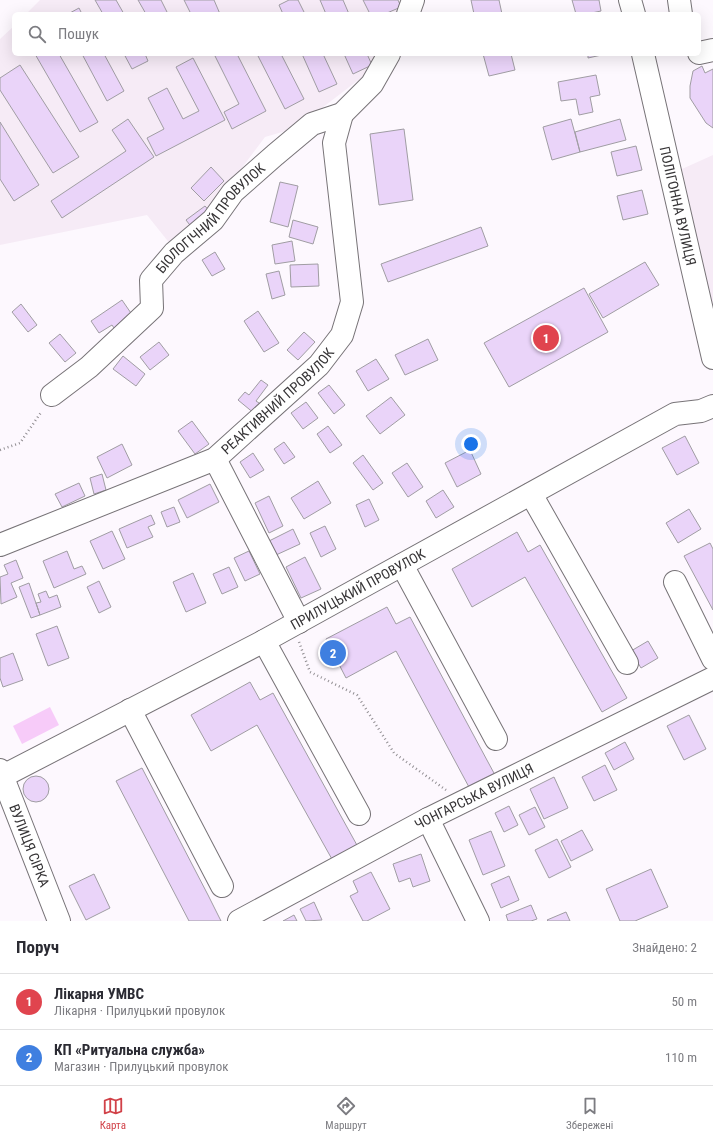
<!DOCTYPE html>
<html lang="uk">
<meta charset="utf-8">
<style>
:root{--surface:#fff;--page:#f2f2f3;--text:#2b2b33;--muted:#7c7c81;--line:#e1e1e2;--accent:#d14148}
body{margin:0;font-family:"Roboto Condensed",sans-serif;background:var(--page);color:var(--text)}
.you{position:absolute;left:471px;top:444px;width:14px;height:14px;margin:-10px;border:3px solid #fff;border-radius:50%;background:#1a73e8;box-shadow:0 0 0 6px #1a73e833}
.badge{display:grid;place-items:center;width:26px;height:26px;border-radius:50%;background:var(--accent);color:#fff;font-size:13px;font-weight:700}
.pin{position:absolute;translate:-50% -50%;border:2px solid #fff;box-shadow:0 1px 4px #0006}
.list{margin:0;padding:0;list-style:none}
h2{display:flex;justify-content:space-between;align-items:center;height:52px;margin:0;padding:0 16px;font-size:17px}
h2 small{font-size:13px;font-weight:400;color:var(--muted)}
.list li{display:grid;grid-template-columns:26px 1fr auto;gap:12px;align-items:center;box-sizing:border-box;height:56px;padding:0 16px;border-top:1px solid var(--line)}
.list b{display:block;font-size:15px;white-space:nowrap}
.list p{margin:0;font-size:13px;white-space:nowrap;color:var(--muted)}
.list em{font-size:13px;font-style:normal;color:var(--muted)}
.icon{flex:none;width:22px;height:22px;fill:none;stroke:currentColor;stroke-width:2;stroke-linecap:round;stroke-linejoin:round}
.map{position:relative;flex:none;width:713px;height:921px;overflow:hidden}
.search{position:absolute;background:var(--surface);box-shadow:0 4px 16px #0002;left:12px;right:12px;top:12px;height:44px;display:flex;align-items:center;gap:10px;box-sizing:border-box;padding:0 14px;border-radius:6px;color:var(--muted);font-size:15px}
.sheet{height:164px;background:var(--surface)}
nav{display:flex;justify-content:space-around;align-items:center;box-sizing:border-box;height:56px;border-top:1px solid var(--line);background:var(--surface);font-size:11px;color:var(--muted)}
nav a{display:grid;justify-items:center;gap:2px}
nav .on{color:var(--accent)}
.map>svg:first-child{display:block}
</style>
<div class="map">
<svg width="713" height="921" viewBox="0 0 713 921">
<rect width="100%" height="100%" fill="#fdf8fe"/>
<path fill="#f6ebf6" d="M40,0H406L399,14H26Z
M14,26V54H380L370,71L296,128L265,137L238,173L200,219L171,245L147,215L0,245V39Z
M713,155V310L682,169Z"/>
<path fill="#f7cbf9" d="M50,707L59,725L22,744L13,726Z"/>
<path fill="#ead4f9" stroke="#a09da3" d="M95,0H116L124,14H103Z
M138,0H161L168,14H146Z
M184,0H214L220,14H191Z
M289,0H298L305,14H283L279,5Z
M320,0H343L349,14H326Z
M363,0H398L401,7L387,13L388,14H370Z
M471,0H499L502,14H474Z
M572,0H599L601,11L587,14H576Z
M79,8L82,14H68Z
M35,54H59L98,122L80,132Z
M82,54H104L124,91L107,101Z
M124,54H145L148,61L132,69Z
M214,54H237L266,111L232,129L224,112L239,104Z
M257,54H281L304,99L285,109Z
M302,54H323L337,84L319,92Z
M344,54H367L372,65L353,74Z
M483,54H511L515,70L489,76Z
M588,54H606L588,58Z
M193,58L225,120L156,156L147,138L164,129L148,98L167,88L183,119L199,111L176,67Z
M20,65L79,157L53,173L0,90V78Z
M702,66L705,73L713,69V128L706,123L690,98V86L693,71Z
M596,75L600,95L590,97L593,112L579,115L576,99L561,101L558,82Z
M128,119L154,157L62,218L51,201L126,151L112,130Z
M571,119L580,152L552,160L543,127Z
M620,119L626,140L580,152L575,132Z
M0,122L39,185L14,201L0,179Z
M404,129L413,200L379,205L370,134Z
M636,146L642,170L617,176L611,152Z
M211,167L224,181L204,201L191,188Z
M280,182L298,186L288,227L270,222Z
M642,190L648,214L623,220L617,196Z
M205,206L212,214L193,229L186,220Z
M293,220L318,227L313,244L289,237Z
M481,227L488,246L388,282L381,264Z
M292,241L295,261L275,264L272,245Z
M215,252L225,269L212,276L202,260Z
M645,262L659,285L603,318L589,294Z
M318,264L319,286L291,287L290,265Z
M279,271L285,295L272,299L266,274Z
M584,288L608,332L509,387L484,343Z
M122,300L133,316L114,328L112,325L99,333L91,321Z
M21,304L37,325L28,332L12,312Z
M258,311L279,343L264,352L244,321Z
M304,332L315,342L298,360L287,350Z
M60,334L76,353L65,362L49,343Z
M428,339L438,360L405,375L395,355Z
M159,342L169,355L150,370L140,357Z
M123,356L145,374L136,386L113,369Z
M376,359L389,379L368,391L356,371Z
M261,380L268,385L256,401L262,405L255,414L238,400L245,392L249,395Z
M329,385L345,405L334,414L318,393Z
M391,397L405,415L380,434L366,416Z
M306,402L318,418L303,429L291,413Z
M192,421L209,444L195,454L178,431Z
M328,426L342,445L330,453L317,434Z
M685,436L699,463L677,475L662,448Z
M284,442L295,457L284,464L274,449Z
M122,444L132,465L107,478L97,457Z
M470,450L481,474L457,487L445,463Z
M253,453L264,470L250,478L240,462Z
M363,455L383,483L373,490L353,463Z
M407,463L423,487L408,497L392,473Z
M102,474L106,490L94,494L90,478Z
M318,481L331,503L304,519L291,498Z
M79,483L85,496L62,507L55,494Z
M210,484L219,502L187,518L178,500Z
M443,490L454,507L436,518L426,501Z
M269,496L283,526L269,533L255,503Z
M369,499L379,520L365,527L356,505Z
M174,507L180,522L167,527L161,512Z
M689,509L701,529L678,543L666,523Z
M151,515L155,524L148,527L153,537L127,548L119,529Z
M325,526L336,549L321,557L310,533Z
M293,529L300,544L276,555L269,541Z
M112,531L125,559L103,569L90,541Z
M517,532L528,552L540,545L627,698L602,712L525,577L472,607L452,569Z
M710,543L713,549V610L684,556Z
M67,551L74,569L82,566L86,574L54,588L43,561Z
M249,551L260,574L245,581L234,558Z
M305,557L321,589L301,598L286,567Z
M16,560L23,578L11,583L17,597L1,604L0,577L8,574L4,565Z
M229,567L238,587L222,594L213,574Z
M193,573L206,603L186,612L173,582Z
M99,581L111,607L99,613L87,587Z
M29,583L40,615L31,618L19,587Z
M46,591L49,598L57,595L61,607L40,615L36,603L41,602L38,594Z
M387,607L396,624L410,617L495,775L470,789L396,651L346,678L326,639Z
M57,626L69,658L48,666L36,634Z
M648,641L658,658L641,668L631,651Z
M13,653L23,680L3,687L0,678V658Z
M250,682L260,700L273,693L358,847L333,861L257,725L211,751L191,715Z
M689,715L706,749L684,760L667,726Z
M625,742L634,759L614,770L605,753Z
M605,765L617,790L594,801L582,777Z
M142,768L208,895L221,921H189L116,781Z
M23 789a13 13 0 1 1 26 0a13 13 0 1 1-26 0Z
M554,777L568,808L544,819L530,789Z
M509,806L518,825L504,832L495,813Z
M535,807L545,827L529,835L519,815Z
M582,830L593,850L571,861L561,841Z
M491,831L505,866L483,875L469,840Z
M557,839L571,867L549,878L535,850Z
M421,854L430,881L413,887L410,878L399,882L393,864Z
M651,869L668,907L635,921H620L606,889Z
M371,872L390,909L367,921H363L350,896L358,892L353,881Z
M94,874L110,908L86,920L69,886Z
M509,876L519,900L501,908L491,884Z
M314,902L322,920L306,921L300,909Z
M531,905L537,919L531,921H508L506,915Z
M566,912L570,921H548L547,920Z
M294,915L297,921H283Z"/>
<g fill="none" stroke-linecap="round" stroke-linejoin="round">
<defs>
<g id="minor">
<path d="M630,0L634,14"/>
<path d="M679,0L681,14"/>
<path d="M408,14L413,0"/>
<path d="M699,53L713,50"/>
<path id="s1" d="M643,54L713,358"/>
<path id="s2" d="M52,395L89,367L152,308L151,280L174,253L213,220L233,192L275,155L312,124L342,114L372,84L389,54"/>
<path d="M215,459L299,622"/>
<path d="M531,494L627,663"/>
<path id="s3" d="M0,545L215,459L319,365L342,335L352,302L334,143L342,114"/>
<path d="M402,565L496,739"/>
<path d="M675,582L713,659"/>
<path d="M264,641L359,814"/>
<path d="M130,710L222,886"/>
<path id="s4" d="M0,770L59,921"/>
<path id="s5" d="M3,776L264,641L675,414L701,411L713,406"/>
<path d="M428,819L478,921"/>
<path id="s6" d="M239,921L428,819L713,678"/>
</g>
</defs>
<use href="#minor" stroke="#777377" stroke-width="24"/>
<path stroke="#918e92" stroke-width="2.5" stroke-dasharray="1 3" stroke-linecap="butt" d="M0,450L20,443L42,411
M299,642L310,672L357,695L394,753L446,790"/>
<use href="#minor" stroke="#fff" stroke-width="22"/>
</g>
<g text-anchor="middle" stroke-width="3.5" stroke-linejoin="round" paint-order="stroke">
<g font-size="14" fill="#363436" stroke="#fff">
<text dy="5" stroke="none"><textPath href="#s1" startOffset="156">ПОЛІГОННА ВУЛИЦЯ</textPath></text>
<text dy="5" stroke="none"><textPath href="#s2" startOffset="247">БІОЛОГІЧНИЙ ПРОВУЛОК</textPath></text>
<text dy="5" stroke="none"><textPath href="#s3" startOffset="317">РЕАКТИВНИЙ ПРОВУЛОК</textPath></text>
<text dy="5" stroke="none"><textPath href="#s5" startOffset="401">ПРИЛУЦЬКИЙ ПРОВУЛОК</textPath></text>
<text dy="5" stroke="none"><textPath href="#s6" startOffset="266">ЧОНГАРСЬКА ВУЛИЦЯ</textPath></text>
<text dy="5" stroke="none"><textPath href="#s4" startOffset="81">ВУЛИЦЯ СІРКА</textPath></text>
</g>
</g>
</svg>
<div class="you"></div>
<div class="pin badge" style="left:546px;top:338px;background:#e0444e">1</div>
<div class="pin badge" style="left:333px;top:653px;background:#3f7fe0">2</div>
<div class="search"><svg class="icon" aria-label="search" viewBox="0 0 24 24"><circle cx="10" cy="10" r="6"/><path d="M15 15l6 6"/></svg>Пошук</div>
</div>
<section class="sheet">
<h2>Поруч<small>Знайдено: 2</small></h2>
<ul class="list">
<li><span class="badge" style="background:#e0444e">1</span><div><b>Лікарня УМВС</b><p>Лікарня · Прилуцький провулок</p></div><em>50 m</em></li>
<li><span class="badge" style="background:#3f7fe0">2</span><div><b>КП «Ритуальна служба»</b><p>Магазин · Прилуцький провулок</p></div><em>110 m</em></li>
</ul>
</section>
<nav>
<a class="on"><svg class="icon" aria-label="map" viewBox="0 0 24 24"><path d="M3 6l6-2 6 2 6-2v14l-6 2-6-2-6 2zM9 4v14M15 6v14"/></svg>Карта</a>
<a><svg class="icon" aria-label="directions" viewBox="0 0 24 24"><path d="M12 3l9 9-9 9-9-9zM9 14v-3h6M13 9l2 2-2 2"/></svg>Маршрут</a>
<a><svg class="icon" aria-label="saved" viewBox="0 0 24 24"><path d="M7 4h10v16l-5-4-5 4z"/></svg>Збережені</a>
</nav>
